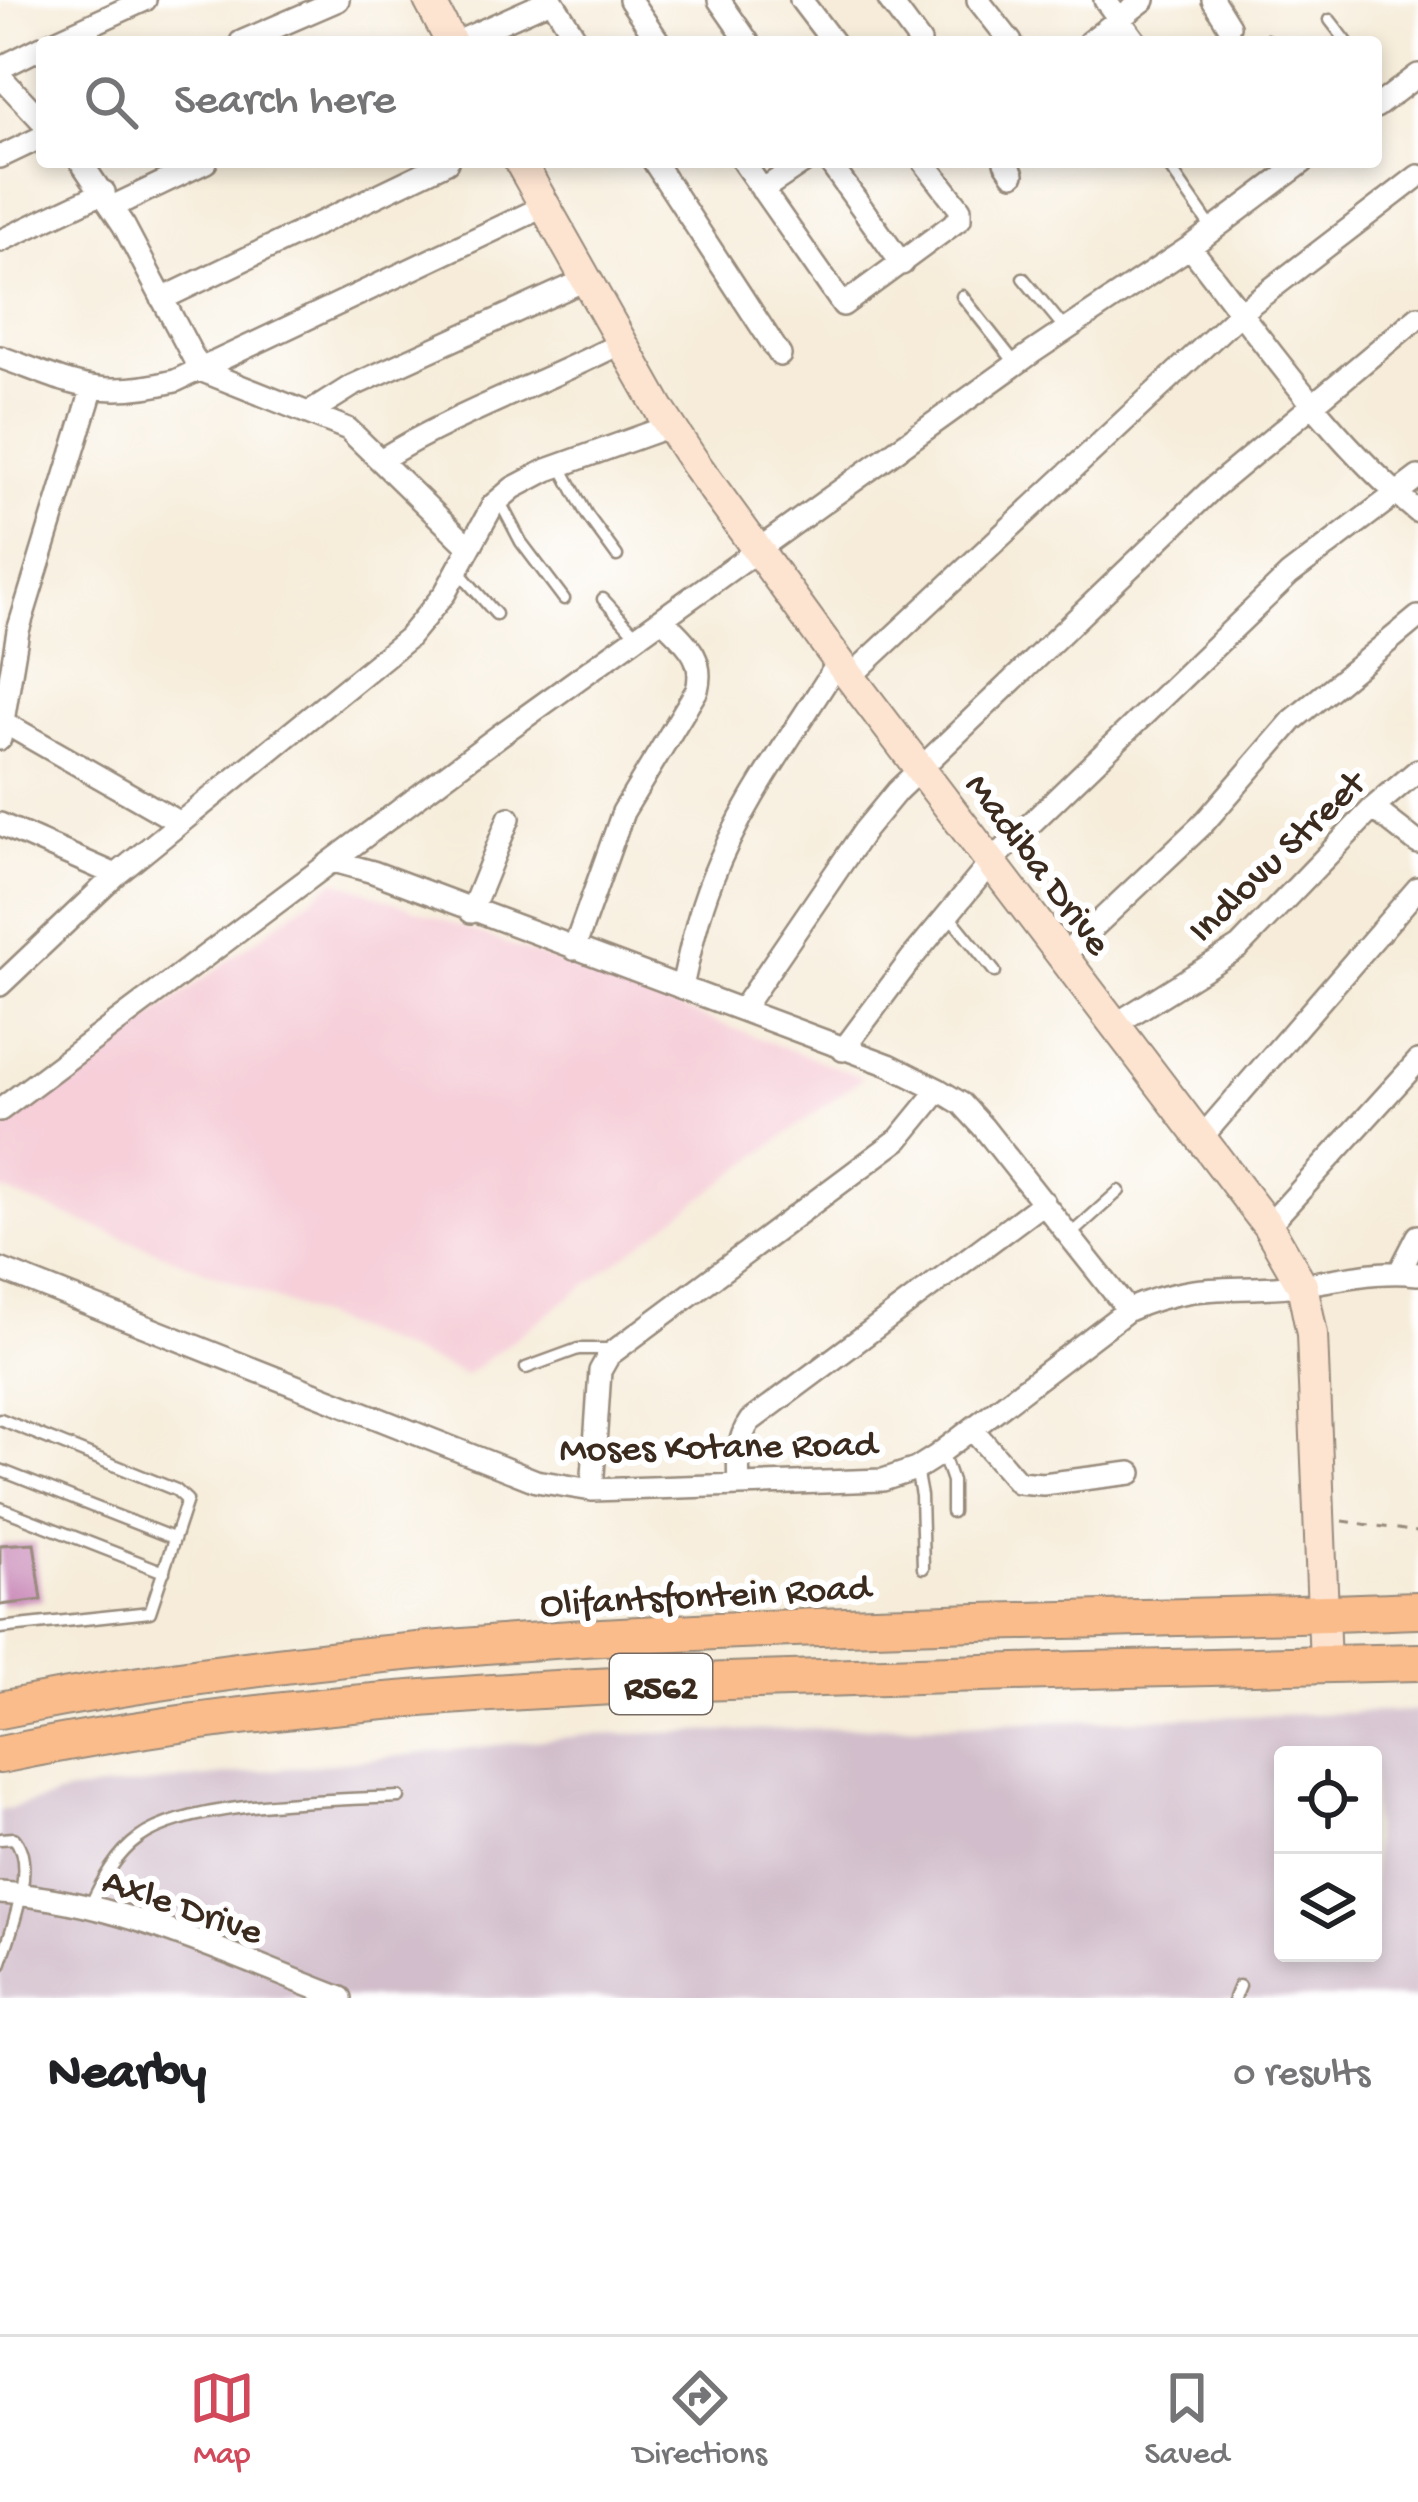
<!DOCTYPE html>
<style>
:root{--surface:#fff;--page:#f6f6f6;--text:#202124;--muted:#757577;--line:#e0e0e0;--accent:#d1495b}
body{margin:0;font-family:"Gochi Hand",sans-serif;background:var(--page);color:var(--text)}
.controls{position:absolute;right:36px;bottom:36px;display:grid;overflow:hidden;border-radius:12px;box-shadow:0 6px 18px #0003}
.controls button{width:108px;height:108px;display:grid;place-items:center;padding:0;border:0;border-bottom:3px solid var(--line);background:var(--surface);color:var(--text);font:60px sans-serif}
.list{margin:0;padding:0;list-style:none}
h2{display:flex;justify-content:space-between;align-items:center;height:156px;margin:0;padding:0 48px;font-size:51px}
h2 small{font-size:39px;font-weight:400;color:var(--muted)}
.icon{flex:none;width:66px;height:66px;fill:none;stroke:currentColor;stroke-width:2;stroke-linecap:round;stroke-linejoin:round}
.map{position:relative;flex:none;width:1418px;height:1998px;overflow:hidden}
.search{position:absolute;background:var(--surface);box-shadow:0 6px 18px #0003;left:36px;right:36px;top:36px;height:132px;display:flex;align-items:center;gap:30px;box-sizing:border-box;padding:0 42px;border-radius:12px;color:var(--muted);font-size:45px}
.sheet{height:336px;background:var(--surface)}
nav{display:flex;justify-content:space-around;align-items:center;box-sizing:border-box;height:168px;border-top:3px solid var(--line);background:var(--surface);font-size:33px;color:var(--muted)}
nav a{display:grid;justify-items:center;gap:6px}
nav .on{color:var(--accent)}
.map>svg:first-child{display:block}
</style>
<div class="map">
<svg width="1418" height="1998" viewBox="0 0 1418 1998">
<rect width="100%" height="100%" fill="#fff"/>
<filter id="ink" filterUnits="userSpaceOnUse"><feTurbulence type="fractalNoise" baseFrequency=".00833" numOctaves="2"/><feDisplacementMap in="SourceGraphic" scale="24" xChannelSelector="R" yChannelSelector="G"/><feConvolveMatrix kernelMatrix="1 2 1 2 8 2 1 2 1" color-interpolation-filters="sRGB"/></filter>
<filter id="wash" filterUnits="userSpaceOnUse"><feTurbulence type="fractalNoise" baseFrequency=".004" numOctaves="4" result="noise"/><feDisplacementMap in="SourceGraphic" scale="48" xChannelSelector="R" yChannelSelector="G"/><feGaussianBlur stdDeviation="2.7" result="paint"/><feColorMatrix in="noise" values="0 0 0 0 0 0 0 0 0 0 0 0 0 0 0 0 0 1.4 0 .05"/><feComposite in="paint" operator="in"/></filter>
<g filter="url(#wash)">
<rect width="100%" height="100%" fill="#f6ecd9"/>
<path fill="#f6cfd9" d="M336,880L863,1077L466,1375L0,1189V1131Z"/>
<path fill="#d1bdcb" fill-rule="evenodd" d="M1418,1711V1998H0V1811L73,1792L588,1735ZM1283,1755H1373V1953H1283Z"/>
<g id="blocks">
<path fill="#cd93bd" d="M34,1543L42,1600L0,1605V1545Z"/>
</g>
</g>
<g filter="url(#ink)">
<use href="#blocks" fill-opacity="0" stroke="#988b7c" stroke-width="3"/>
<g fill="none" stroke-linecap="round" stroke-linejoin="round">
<defs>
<path id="lane" d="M1330,20L1347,42
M1267,40L1268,42
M1166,162L1213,230
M1023,278L1066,330
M962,296L1016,364
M560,465L587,515L617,556
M499,500L521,542L564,599
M458,571L496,614
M603,599L637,636
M948,914L995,972
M1070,1235L1119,1191
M526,1368L578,1349H613
M0,1419L176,1490L187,1500L150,1612L0,1628
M942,1452L952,1481V1512
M916,1469L921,1496L923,1568
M0,1470L173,1538
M0,1508L164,1572
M0,1839L14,1838C38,1865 10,1934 0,1965
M90,1906C102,1881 116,1854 139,1838C189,1801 336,1800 399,1797
M1234,1998L1239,1986"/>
<path id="street" d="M552,0L578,42
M630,0L659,42
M719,0L748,42
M801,0L833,42
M889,0L920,42
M978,0L1011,42
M1105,0L1136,42
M1213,0L1229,26
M53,42L145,0
M241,42L338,0
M457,42L551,0
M1089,42L1144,0
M0,68L42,47
M0,76L42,121
M1376,107L1418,75
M0,157L42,137
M81,162L124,226L200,370L348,429L469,547
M654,162L780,355
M743,162L843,305L960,219V209L924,162
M829,162L902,264
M1005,162L1013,174
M762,190L804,162
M112,207L206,162
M0,241L104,192
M1190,247C1261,337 1329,439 1418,512
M162,299L447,162
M0,357C72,383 97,400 175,381L545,206
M309,413L352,386L587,279
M382,459C456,413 544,383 623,342
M850,677L1241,312L1418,176
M3,722L180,823
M0,739L18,631L92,390
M1373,808L1418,843
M0,824L116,875
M333,861L373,872L889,1065L939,1090L962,1104L983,1127L1128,1310
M471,912L509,818
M574,949L623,812L697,690C706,656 683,641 662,619
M1063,956L1203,824L1293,720L1418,617
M0,985L116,875L408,638L445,593L493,505L513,488L547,470L670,426
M682,987C690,950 698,914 712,879C742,802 795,732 839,661
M743,1008L864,831L897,791L1213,488L1418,317
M1116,1024L1239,947L1373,808L1418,770
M843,1050L911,959L993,860L1289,575L1418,477
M0,1110L500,735L1033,352L1190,247L1303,162
M1202,1137L1418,888
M1268,1226L1418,1061
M0,1269L536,1481L592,1490L883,1480L916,1469L935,1457L1128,1310C1198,1279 1236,1294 1305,1284C1343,1279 1379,1269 1418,1274
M1400,1271L1418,1236
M972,1429L1018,1482L1043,1484L1131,1473
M739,1485C738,1461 736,1441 750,1421L1044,1202
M592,1490L600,1371L609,1355L899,1139L939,1090
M0,1893C119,1900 231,1956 341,1998"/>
<path id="secondary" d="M429,0L451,42
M520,162L661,412L696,465L850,677L1268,1226L1302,1285L1312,1334L1325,1664"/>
<path id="primary" d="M0,1710C466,1616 945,1628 1418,1610
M0,1755C248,1704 504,1689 757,1680C977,1672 1198,1667 1418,1662"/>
</defs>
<use href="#lane" stroke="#988b7c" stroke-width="15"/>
<use href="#street" stroke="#988b7c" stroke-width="26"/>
<use href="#secondary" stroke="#988b7c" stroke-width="34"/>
<use href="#primary" stroke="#988b7c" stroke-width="40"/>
<path stroke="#988b7c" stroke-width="3" stroke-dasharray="9 9" stroke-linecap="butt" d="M1343,1521L1418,1532"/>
<use href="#lane" stroke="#fff" stroke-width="10"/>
<use href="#street" stroke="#fff" stroke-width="21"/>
<use href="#secondary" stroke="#fde4d1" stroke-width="30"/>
<use href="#primary" stroke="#fabc8b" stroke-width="36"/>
</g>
</g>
<g text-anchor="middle" stroke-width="12" stroke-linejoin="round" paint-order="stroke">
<rect fill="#fff" stroke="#766a62" stroke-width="3" x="610" y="1654" width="102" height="60" rx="9"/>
<g font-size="36" font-weight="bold" fill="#3b2a1e">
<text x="661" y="1697">R562</text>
</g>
<g font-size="39" fill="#3b2a1e" stroke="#fff">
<text transform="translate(1274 854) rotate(-44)" y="14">Indlovu Street</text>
<text transform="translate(1041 862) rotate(53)" y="14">Madiba Drive</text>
<text transform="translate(718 1443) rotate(-1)" y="14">Moses Kotane Road</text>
<text transform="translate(705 1592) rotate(-3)" y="14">Olifantsfontein Road</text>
<text transform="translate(184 1903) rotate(19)" y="14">Axle Drive</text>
</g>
</g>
</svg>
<div class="controls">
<button><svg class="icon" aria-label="locate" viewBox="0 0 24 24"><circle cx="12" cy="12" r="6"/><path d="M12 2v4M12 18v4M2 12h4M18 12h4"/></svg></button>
<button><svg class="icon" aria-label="layers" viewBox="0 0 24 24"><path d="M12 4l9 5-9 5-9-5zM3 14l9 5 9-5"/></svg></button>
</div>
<div class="search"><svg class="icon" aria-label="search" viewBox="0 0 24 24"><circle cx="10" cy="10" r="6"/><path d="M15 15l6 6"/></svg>Search here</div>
</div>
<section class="sheet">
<h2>Nearby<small>0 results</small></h2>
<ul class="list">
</ul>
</section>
<nav>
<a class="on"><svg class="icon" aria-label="map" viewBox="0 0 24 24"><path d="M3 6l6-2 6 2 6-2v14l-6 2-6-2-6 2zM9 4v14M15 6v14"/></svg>Map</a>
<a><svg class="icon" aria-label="directions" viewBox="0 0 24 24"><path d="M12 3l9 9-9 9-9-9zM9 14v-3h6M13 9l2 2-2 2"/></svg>Directions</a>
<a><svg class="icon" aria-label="saved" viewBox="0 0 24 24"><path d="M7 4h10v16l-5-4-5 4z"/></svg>Saved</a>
</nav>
